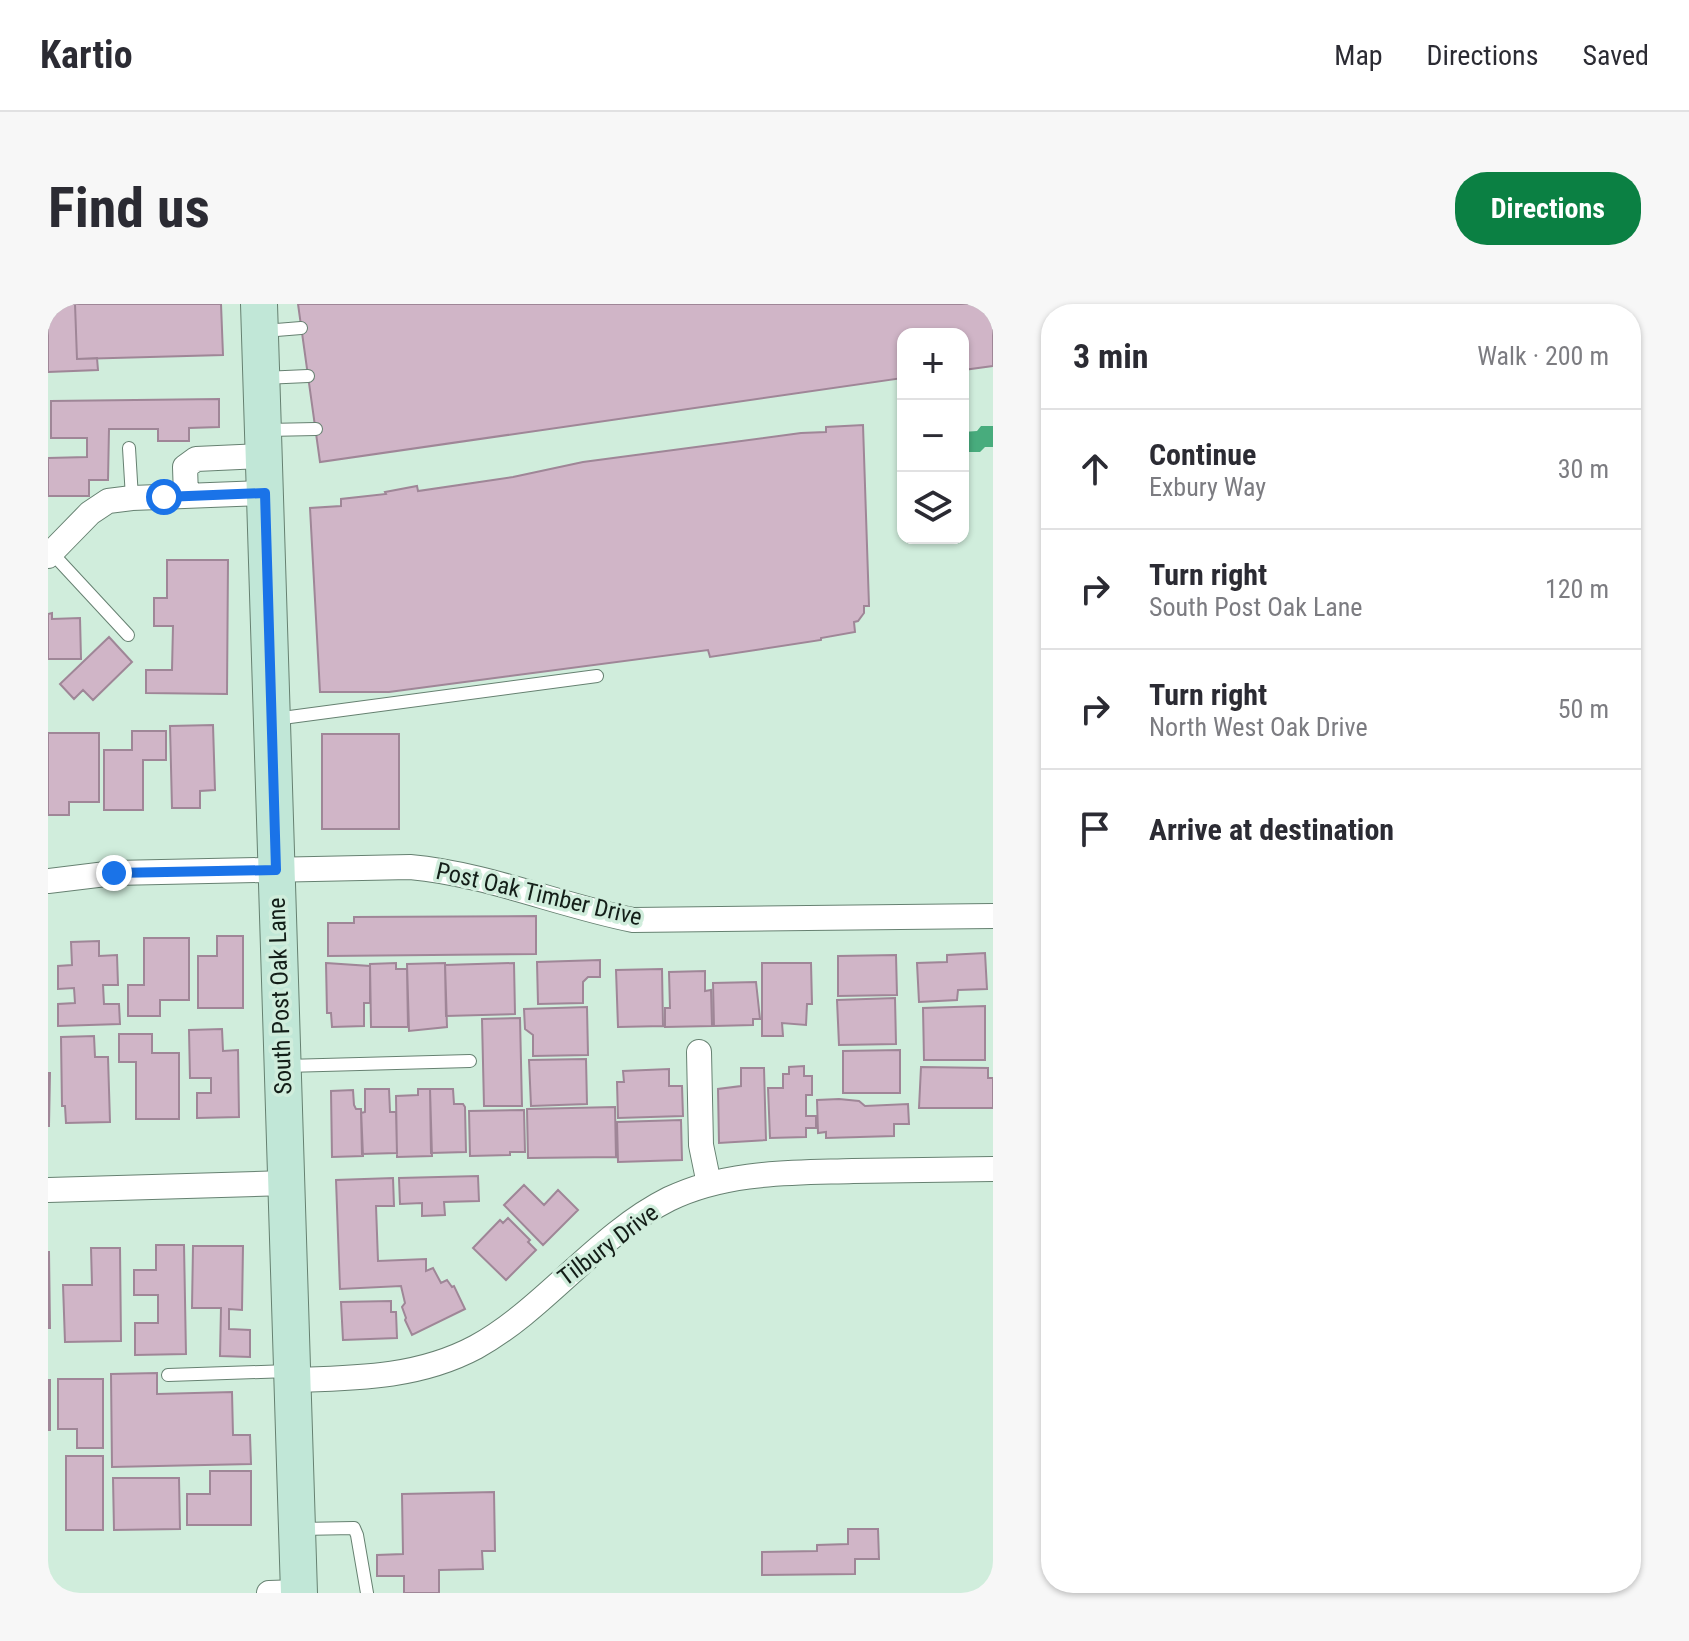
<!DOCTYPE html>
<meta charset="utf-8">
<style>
:root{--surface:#fff;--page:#f7f7f7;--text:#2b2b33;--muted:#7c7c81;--line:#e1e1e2;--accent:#0b8043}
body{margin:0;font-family:"Roboto Condensed",sans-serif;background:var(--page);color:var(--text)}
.controls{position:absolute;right:24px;top:24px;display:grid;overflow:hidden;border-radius:16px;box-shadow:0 2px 6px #0004}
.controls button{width:72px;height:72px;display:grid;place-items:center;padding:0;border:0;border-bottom:2px solid var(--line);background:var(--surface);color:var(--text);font:40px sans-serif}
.stop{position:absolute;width:24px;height:24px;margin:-18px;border:6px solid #1a73e8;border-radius:50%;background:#fff}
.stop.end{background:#1a73e8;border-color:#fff;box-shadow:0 2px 8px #0008}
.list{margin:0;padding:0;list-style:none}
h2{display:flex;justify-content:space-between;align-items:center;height:104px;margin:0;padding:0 32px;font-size:34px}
h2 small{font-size:26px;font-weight:400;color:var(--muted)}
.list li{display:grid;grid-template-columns:52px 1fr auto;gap:24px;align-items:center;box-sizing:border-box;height:120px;padding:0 32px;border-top:2px solid var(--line)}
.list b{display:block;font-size:30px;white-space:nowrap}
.list p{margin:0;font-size:26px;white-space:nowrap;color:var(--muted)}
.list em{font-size:26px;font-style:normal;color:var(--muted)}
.icon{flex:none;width:44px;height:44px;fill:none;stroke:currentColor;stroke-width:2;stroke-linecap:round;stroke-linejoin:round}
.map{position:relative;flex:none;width:945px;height:1289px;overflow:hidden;border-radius:32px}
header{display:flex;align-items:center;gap:48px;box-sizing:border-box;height:112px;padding:0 40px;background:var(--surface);border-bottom:2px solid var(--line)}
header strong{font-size:38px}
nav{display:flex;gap:44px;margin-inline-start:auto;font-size:28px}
.intro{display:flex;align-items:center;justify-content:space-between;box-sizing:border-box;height:192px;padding:0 48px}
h1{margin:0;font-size:56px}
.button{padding:20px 36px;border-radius:32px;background:var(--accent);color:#fff;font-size:28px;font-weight:700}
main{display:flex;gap:48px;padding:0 48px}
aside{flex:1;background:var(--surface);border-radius:32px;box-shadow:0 2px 6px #0004}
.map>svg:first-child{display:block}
</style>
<header>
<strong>Kartio</strong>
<nav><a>Map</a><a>Directions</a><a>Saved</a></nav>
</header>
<div class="intro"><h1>Find us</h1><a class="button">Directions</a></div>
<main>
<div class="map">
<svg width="945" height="1289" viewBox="0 0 945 1289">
<rect width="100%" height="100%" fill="#d0eddc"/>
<path fill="#48ac7d" d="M933,122H945V143H937L932,148H918L915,145V128L929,127Z"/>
<path fill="#d0b5c7" stroke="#9f8697" stroke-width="2" d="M0,0H27L29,55L49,54L50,66L0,68Z
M27,0H173L175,51L29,55Z
M250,0H945V62L915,66V30H855V74L272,158Z
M171,95V123L141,124V137H110V125H61L60,176H41V192H0V154L39,153V134H3V97Z
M815,121L821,302H816V309L810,317L806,318L807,328L773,334V336L662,353L660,346L341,388H272L262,204L293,202V195L338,190L337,188L369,182L370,187L465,173L535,158L753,129L778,128V123Z
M119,256H180L179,390L98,389V366H124L125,322H106V294H119Z
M4,309V315L32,314L33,355H0V310Z
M61,333L84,358L45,396L35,386L26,395L12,380Z
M165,421L167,486L152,487V504H124L122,422Z
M84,427H118V456H95V506H56V446H84Z
M0,429H51V498H21V511H0Z
M274,430H351V525H274Z
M488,612V650L280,652V619H306V613Z
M169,632H195V704H150V652H169Z
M96,634H141V696H112V712H80V681H96Z
M51,637V652L69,651L70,681H55L56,700H71L72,720L10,722V700L27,699L26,684L10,685V662L24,661L23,638Z
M937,649L939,685L910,686L909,696L871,698L869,659L899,658V651Z
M848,651L849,691L790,692V652Z
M552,656V673H540L535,678V699L490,700L489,658Z
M278,659L322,662V699H316V722L284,723L283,709H279Z
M348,659V665H359L360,723H323L322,660Z
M397,659L399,723L361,727L359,660Z
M466,659L467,710L398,712L397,661Z
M714,659H763L764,700H759L758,721L734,719L735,732H714Z
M614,665L615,722L570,723L568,666Z
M657,667V687L663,686L664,722L617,723V704H622L621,668Z
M708,678L712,715H705V721L666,722L665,679Z
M847,694L848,740L791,741L789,696Z
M937,702V756H876L875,704Z
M539,703L540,751L485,752V731L477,725L476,705Z
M472,714L474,802H436L434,715Z
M174,725L175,747L190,746L191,813L149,814V789H163V774H142L141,726Z
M71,730H104V749H131V815H88V758H71Z
M46,732L47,753H60L62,818L18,819L17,802H14L13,733Z
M852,746V789H795V747Z
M538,755L539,800L483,802L481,756Z
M756,762V772H764V791H758V812H768V824H758V833L722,834L720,784H735V770H741V763Z
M873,763L940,764V774H945V804H871Z
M693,764H716L718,836L671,839L670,785L693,782Z
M621,765V782H634L635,812L570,814L569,778H576L575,767Z
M0,769H2L1,822H0Z
M317,785H341L342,808H348L349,849L314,850L313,809L317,808Z
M370,785H382L384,852L349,853L348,792L370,791Z
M382,785H405L406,800H415L417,803L418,848L383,849Z
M305,786L306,801L308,805H313L315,852L284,853L283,787Z
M791,795L811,797L817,802L860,800L861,820H846V832L778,834V828L770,829L769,796Z
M567,803L568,853L480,854L479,805Z
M476,806L477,848H462V851L422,852L421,807Z
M633,816L634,856L570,858L569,818Z
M430,872L431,897L396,898L397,911L374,912V899L352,900L351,874Z
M345,874L346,902H328L330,957L378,955V967L385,964L393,979L399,976L404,983L406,982L417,1005L364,1031L357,1016L358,1014L354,1003L357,999L353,982L292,985L288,876Z
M476,881L496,901L510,886L530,906L495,941L456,901Z
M460,914L482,936L480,938L488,946L458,976L425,944L452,916L455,919Z
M108,941H136L138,1050L87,1051V1019H110V991H86V966H108Z
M145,942H195L194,1006L181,1005V1025L202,1026V1053L172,1052L173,1004H144Z
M43,944H72L73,1037L17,1038L15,981H44Z
M0,948H1L2,1024H0Z
M343,997V1008H348L349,1034L295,1036L293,998Z
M109,1069V1090L184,1088L185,1131H202L203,1160L64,1163L63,1070Z
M10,1075H55V1144H29V1125H10Z
M0,1076H2V1126H0Z
M18,1152H55V1226H18Z
M162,1167H203V1221H139V1190H162Z
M65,1174H131L132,1225L66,1226Z
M446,1188L447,1247H434L435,1265L391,1266V1289H356V1272H329V1251L355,1250L354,1190Z
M800,1225H830L831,1255H807V1270L714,1271V1248L769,1247V1241L800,1240Z"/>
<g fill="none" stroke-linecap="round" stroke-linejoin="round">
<defs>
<path id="lane" d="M216,27L253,24
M215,74L260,72
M219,126L268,125
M81,144L84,194
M4,249L80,331
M227,415L549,372
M238,762L422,757
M120,1071L241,1067
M252,1225L306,1224L309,1231L319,1289"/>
<path id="street" d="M138,192L137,163L148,155L216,152
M0,252L42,209L60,197L84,194L217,189
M0,577L66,569L362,563C439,570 510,601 585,616L945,612
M651,748L653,841L661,880
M0,886L238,879
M244,1076C308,1074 370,1074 428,1043C497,1005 549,931 621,895C679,867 742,869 805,867C852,866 898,866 945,865
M221,1289L251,1288"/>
<path id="secondary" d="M211,0L251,1289"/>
</defs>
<use href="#lane" stroke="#668171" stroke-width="14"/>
<use href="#street" stroke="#668171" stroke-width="26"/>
<use href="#secondary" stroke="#668171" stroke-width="38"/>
<use href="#lane" stroke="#fff" stroke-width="12"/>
<use href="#street" stroke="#fff" stroke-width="24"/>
<use href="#secondary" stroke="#c1e7d7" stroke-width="36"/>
</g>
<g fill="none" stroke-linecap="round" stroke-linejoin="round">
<path stroke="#1a73e8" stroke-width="10" d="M66,569L228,566L217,189L116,193"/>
</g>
<g text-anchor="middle" stroke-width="7" stroke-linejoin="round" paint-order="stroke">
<g font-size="24" fill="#131e18" stroke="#d0eddc">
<text transform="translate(491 590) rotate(13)" y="8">Post Oak Timber Drive</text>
<text transform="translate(232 692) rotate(-92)" y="8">South Post Oak Lane</text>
<text transform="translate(560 941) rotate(-37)" y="8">Tilbury Drive</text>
</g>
</g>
</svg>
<div class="controls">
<button>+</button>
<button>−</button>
<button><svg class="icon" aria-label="layers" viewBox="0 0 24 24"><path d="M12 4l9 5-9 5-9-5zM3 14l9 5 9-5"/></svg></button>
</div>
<div class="stop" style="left:116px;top:193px"></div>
<div class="stop end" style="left:66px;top:569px"></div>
</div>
<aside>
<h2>3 min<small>Walk · 200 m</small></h2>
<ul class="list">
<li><svg class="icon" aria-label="ahead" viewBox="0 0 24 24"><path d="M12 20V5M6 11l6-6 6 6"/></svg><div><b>Continue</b><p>Exbury Way</p></div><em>30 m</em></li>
<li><svg class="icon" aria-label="right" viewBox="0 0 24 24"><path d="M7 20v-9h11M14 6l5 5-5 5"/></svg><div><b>Turn right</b><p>South Post Oak Lane</p></div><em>120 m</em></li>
<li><svg class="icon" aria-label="right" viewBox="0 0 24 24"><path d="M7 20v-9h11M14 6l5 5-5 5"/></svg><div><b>Turn right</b><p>North West Oak Drive</p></div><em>50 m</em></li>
<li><svg class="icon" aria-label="arrive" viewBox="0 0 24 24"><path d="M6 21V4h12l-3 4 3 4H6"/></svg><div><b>Arrive at destination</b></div></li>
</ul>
</aside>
</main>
